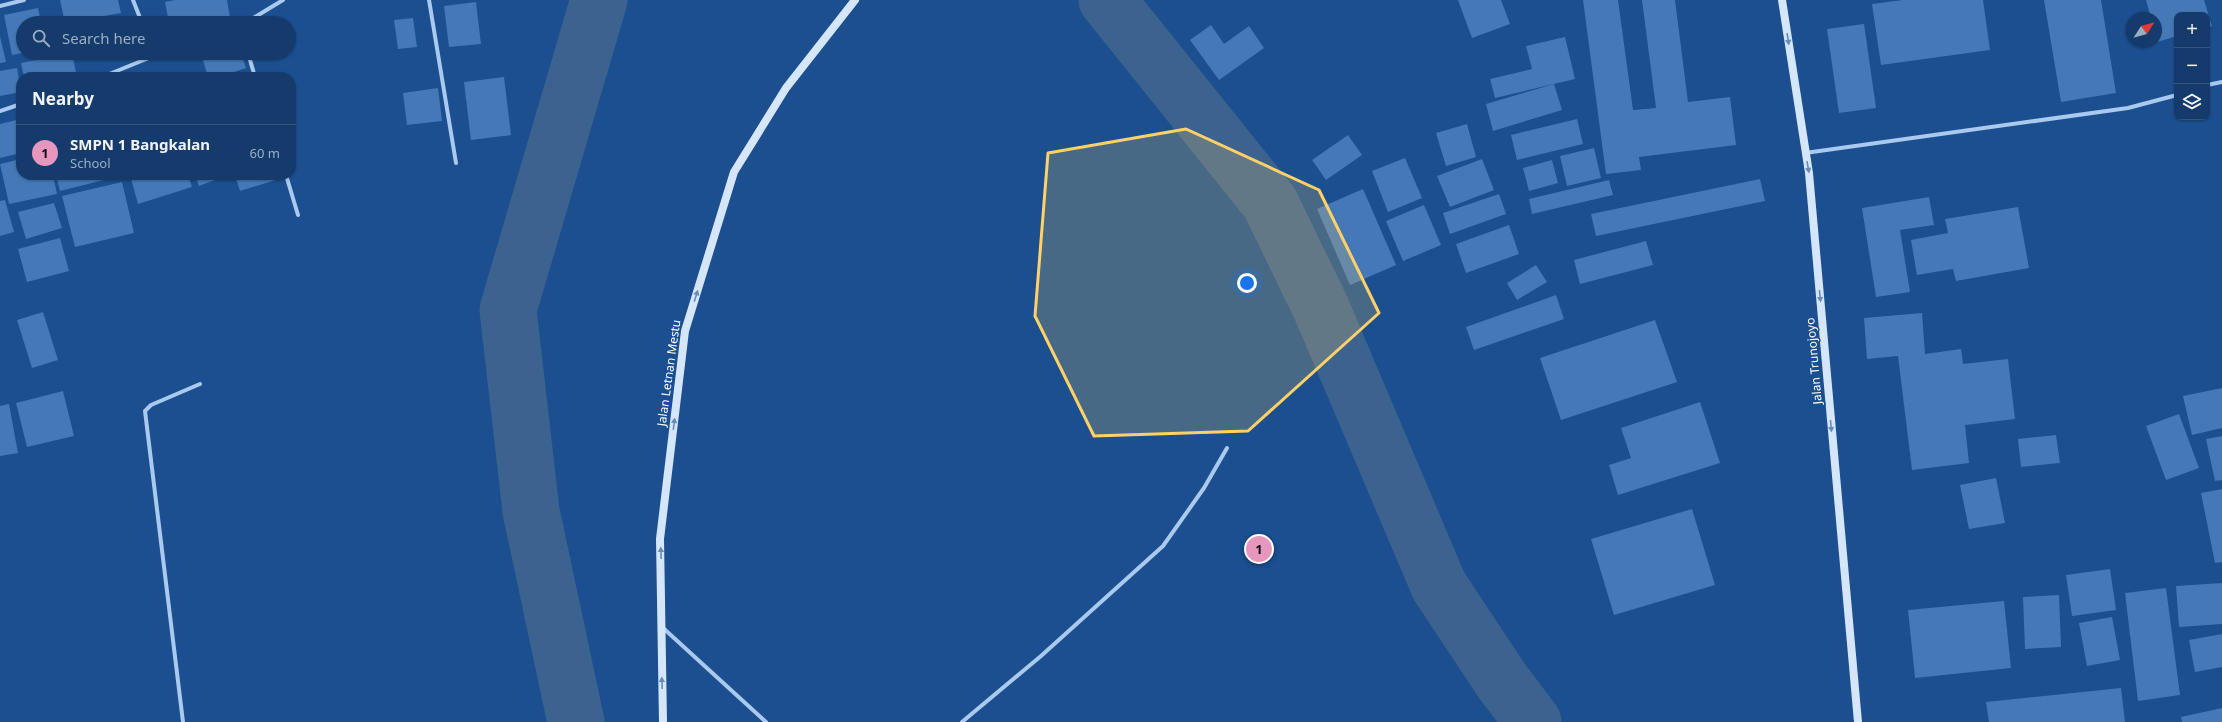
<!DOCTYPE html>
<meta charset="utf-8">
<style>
:root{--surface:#143b6b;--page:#1d4271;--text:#f1f3f6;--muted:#9dadc1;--line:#33557e;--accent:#e797bd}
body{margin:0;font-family:"Noto Sans",sans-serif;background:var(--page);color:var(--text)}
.controls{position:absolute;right:12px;top:12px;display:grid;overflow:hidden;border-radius:8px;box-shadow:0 1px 3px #0004}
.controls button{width:36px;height:36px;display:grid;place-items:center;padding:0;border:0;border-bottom:1px solid var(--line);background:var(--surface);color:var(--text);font:20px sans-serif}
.compass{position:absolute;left:2126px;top:12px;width:36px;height:36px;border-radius:50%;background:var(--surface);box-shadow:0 1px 3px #0004;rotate:54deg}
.you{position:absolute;left:1247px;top:283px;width:14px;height:14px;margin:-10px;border:3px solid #fff;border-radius:50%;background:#1a73e8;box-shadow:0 0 0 6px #1a73e833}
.badge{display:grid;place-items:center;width:26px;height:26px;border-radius:50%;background:var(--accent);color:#111;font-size:13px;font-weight:700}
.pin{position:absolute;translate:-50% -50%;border:2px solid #fff;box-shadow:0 1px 4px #0006}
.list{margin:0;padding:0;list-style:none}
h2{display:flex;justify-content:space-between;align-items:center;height:52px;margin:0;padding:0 16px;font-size:17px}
h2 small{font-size:13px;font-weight:400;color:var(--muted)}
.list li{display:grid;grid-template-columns:26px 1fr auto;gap:12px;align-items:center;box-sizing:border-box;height:56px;padding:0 16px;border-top:1px solid var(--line)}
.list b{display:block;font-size:15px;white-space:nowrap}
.list p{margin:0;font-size:13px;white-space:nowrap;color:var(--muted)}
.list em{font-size:13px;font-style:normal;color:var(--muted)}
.icon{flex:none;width:22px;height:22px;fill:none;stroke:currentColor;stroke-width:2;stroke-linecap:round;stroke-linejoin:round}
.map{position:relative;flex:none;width:2222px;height:722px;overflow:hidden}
.search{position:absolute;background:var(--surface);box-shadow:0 1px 3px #0004;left:16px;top:16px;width:280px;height:44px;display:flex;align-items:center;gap:10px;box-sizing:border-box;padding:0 14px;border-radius:22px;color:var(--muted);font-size:15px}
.panel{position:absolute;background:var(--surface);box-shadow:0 1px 3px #0004;left:16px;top:72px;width:280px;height:108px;border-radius:16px}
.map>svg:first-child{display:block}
</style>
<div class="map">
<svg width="2222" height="722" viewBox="0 0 2222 722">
<rect width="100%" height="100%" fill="#1b4f8f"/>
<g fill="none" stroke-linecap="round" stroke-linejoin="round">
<path stroke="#3c6290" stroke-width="57" d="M1107,0L1270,203L1321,308L1439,586L1502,681L1533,722
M576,722L531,511L508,310L599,0"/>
</g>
<path fill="#4478b7" d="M60,0H118L121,13L65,23Z
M175,0H227L231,23H169L165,2Z
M1458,0H1501L1510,24L1472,38Z
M1583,0H1618L1633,110L1656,108L1642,0H1675L1688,102L1730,97L1736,145L1639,157L1641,170L1606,174Z
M1903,0H1983L1990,50L1881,65L1872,4Z
M2044,0H2101L2116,93L2061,102Z
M2146,0H2204L2212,26L2207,28V15H2177V36L2157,42L2156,18H2151Z
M476,2L481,44L449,47L444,6Z
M38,8L41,23H23V53L12,55L4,15Z
M413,18L417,47L398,49L394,20Z
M1864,24L1876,108L1839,113L1827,29Z
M1211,25L1224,44L1249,26L1264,48L1219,80L1190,40Z
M0,36L6,62L0,63Z
M1565,37L1575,79L1495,98L1490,79L1532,69L1526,46Z
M72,53L77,77H24L21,63Z
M88,53H119V54L90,59Z
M201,53H241L246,68L219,77H208Z
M17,68L21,92L0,96V71Z
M504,77L511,135L471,140L464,82Z
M1554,84L1562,110L1493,131L1486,104Z
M438,88L442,121L407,125L403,93Z
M21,119V153L0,158V124Z
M1577,119L1583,144L1517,160L1511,135Z
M1467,124L1476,157L1446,166L1436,133Z
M1348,135L1362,155L1326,180L1312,160Z
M1594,148L1601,178L1567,186L1560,156Z
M1405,158L1422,198L1388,212L1372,171Z
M21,159V175H53L57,194L9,204L0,164Z
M1482,159L1494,190L1450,207L1437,176Z
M1552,160L1558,183L1529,191L1523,168Z
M56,175H108V179L60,191Z
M130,175H188L192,187L138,204Z
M195,175H228L199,186Z
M235,175H277L279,179L240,191Z
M1760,179L1765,201L1596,236L1591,214Z
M1609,180L1613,195L1532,214L1529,199Z
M122,182L134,233L75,247L62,196Z
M1363,189L1396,265L1350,285L1317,209Z
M1499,194L1506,214L1450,234L1443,213Z
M1929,197L1934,225L1900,230L1910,292L1876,297L1862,208Z
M5,200L14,232L0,236V201Z
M54,203L62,228L26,239L18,212Z
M1424,205L1441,245L1403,261L1386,221Z
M2018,207L2029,268L1956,281L1953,269L1917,275L1911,240L1948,233L1945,219Z
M1509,225L1519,254L1466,273L1456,244Z
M60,238L69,271L27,282L18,249Z
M1646,241L1653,265L1580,284L1574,260Z
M1536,265L1547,282L1517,300L1507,283Z
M1556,295L1564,319L1474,350L1466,327Z
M43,312L58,360L32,368L17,320Z
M1922,313L1925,354L1961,349L1963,364L2008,359L2015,419L1965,425L1969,463L1912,470L1898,356L1867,359L1864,318Z
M1655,320L1677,382L1561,420L1540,358Z
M2222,388V428L2192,435L2183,396Z
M63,391L74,436L27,447L16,403Z
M1700,402L1720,463L1618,495L1609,465L1631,458L1621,428Z
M9,404L18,453L0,456V406Z
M2179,414L2199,468L2166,480L2146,426Z
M2056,435L2060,463L2021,467L2018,439Z
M2222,436V480L2215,481L2206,439Z
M1996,478L2005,523L1969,529L1960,485Z
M2222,489V562L2215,563L2201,493Z
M1692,509L1715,585L1614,615L1591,539Z
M2110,569L2116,610L2072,616L2066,575Z
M2222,583V624L2179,627L2176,586Z
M2166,588L2180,695L2138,701L2125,593Z
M2059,595L2061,647L2025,649L2023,597Z
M2004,601L2011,668L1915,678L1908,610Z
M2112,617L2120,660L2087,666L2079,623Z
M2222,634V667L2195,672L2189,640Z
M2121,688L2125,722H1989L1986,702Z
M2222,708V722H2182L2181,717Z"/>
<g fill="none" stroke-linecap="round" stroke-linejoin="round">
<path stroke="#a9c9ee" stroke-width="4" d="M133,0L142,23
M429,0L456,163
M0,6L24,0
M245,23L283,0
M248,53L255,77
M102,77L161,53
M2207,85L2222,82
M0,111L21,104
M1805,153L2128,108L2177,95
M286,175L298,215
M662,627L766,722
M183,722L145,411L151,405L200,384
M962,722L1041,656L1163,546L1204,488L1227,448"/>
<path stroke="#d6e6fa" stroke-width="8" d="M1782,0L1809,173L1858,722
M663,722L660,539L685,331L734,172L786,88L855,0"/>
</g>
<defs><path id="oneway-solid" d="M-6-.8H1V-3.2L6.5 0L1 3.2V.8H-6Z"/></defs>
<g fill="#668bba">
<use href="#oneway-solid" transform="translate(1788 39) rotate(81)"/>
<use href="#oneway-solid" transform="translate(1808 167) rotate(80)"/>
<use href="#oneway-solid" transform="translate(696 296) rotate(-73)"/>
<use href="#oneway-solid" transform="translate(1820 296) rotate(85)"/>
<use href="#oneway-solid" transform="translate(674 424) rotate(-83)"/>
<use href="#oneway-solid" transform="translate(1831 426) rotate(85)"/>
<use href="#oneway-solid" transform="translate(661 553) rotate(-92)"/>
<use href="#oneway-solid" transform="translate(662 683) rotate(-92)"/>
</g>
<path fill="#ffd166" fill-opacity="0.2" stroke="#ffd166" stroke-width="3" stroke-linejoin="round" d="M1186,129L1319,190L1379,313L1248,431L1094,436L1035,316L1048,153Z"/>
<g text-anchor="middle" stroke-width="3" stroke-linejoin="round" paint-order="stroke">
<g font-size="12" fill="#fff" stroke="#1b4f8f">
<text transform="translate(1814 361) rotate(-95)" y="4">Jalan Trunojoyo</text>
<text transform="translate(669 373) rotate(-82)" y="4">Jalan Letnan Mestu</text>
</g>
</g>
</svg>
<div class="controls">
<button>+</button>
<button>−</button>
<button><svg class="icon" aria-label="layers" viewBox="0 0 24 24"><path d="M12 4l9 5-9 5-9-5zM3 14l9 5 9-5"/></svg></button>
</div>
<svg class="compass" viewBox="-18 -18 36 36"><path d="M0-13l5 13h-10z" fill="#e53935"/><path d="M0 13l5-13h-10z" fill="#9dadc1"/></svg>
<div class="you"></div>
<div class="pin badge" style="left:1259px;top:549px">1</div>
<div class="search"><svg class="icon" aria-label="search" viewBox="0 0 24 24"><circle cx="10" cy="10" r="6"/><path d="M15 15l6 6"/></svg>Search here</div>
<section class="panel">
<h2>Nearby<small></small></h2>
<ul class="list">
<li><span class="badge">1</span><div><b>SMPN 1 Bangkalan</b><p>School</p></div><em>60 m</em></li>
</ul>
</section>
</div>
